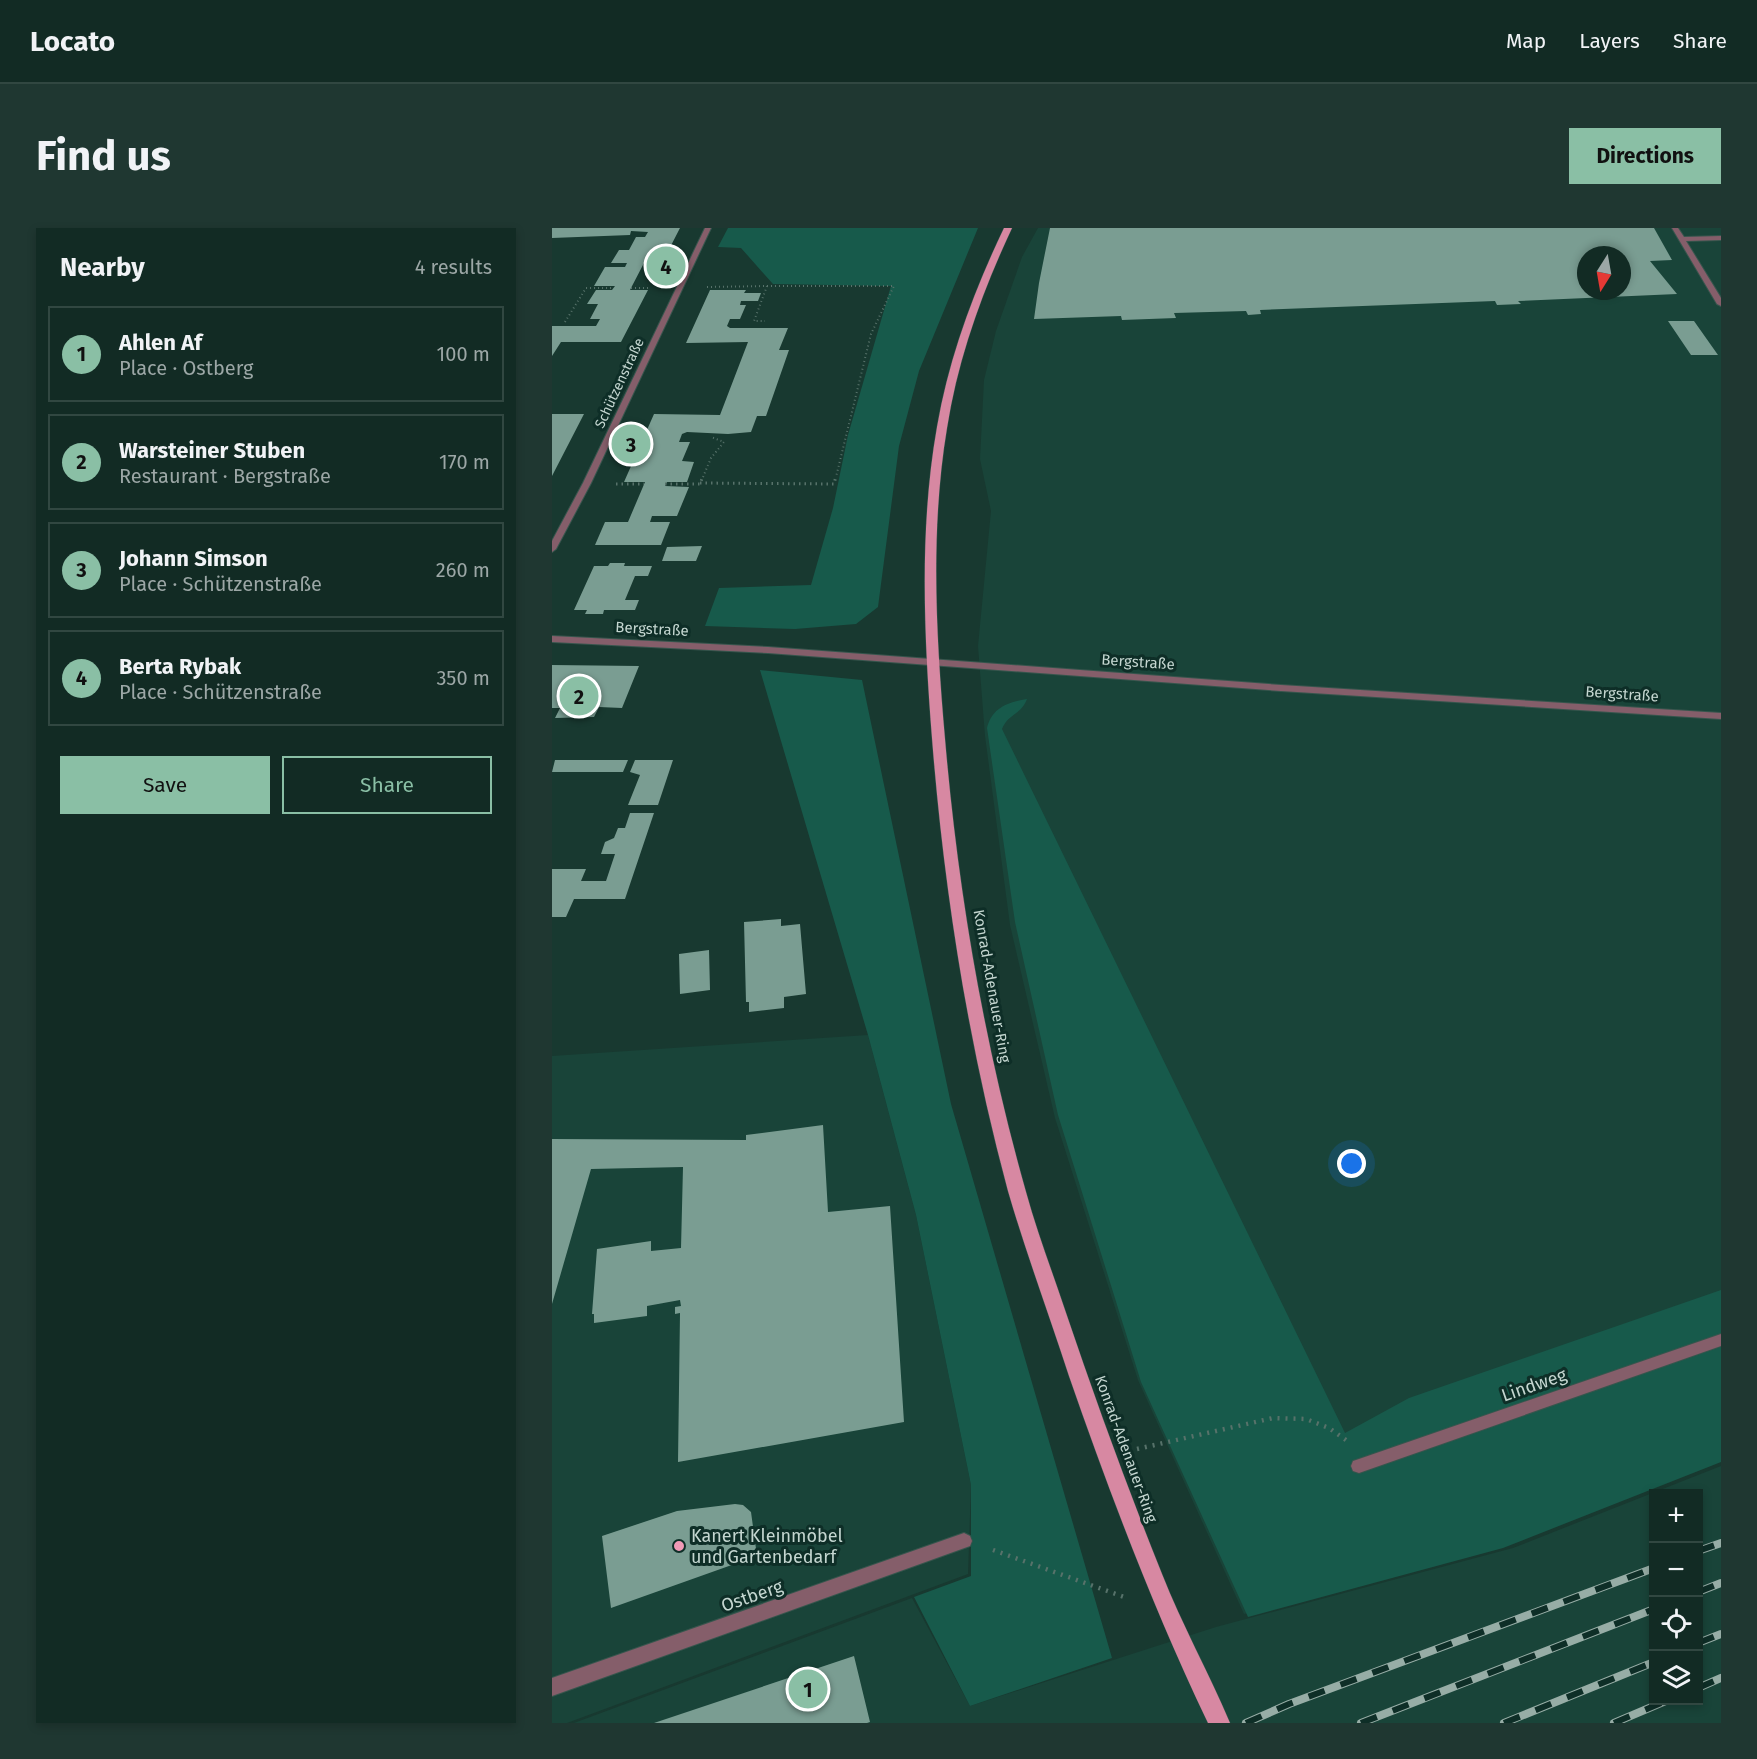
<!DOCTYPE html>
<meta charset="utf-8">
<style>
:root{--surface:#122b24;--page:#1f3731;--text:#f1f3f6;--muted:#9ca7a6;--line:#314741;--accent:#8abfa5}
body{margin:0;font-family:"Fira Sans",sans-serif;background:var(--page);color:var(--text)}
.controls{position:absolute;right:18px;bottom:18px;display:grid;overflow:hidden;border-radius:0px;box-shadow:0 3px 9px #0003}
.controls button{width:54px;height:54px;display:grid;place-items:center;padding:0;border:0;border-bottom:2px solid var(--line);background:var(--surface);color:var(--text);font:30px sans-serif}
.compass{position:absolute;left:1025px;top:18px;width:54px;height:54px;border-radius:50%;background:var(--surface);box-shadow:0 3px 9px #0003;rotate:191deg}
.you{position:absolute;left:800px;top:936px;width:21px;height:21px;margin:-15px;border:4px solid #fff;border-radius:50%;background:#1a73e8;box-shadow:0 0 0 9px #1a73e833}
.badge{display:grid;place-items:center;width:39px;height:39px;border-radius:50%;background:var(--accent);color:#111;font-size:20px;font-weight:700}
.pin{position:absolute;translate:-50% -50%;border:3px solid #fff;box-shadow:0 2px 6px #0006}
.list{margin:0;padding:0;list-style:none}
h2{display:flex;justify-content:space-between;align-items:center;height:78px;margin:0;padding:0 24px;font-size:26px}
h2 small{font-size:20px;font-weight:400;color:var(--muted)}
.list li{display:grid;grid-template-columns:39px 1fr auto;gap:18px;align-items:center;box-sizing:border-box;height:96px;margin:0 12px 12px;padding:0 12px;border:2px solid var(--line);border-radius:0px}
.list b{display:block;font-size:22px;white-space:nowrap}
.list p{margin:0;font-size:20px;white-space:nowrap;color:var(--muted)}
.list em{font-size:20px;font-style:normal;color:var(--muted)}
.actions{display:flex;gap:12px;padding:18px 24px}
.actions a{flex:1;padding:14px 0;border:2px solid var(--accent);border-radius:0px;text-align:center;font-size:21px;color:var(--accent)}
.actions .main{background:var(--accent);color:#111}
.icon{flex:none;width:33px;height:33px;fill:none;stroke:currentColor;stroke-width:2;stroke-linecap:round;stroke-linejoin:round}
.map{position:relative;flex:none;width:1169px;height:1495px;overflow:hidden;border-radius:0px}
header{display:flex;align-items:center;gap:36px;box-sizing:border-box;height:84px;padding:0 30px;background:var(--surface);border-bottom:2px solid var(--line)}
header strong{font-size:28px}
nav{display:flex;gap:33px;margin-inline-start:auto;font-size:21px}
.intro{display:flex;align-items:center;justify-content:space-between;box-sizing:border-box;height:144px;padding:0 36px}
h1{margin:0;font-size:42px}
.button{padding:15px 27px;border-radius:0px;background:var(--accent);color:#111;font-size:21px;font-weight:700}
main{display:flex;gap:36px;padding:0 36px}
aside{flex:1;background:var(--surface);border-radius:0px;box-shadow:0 3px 9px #0003}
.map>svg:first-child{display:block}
</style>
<header>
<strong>Locato</strong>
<nav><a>Map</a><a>Layers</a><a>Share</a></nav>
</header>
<div class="intro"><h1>Find us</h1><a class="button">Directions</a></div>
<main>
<aside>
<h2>Nearby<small>4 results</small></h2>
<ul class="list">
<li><span class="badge">1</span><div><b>Ahlen Af</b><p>Place · Ostberg</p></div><em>100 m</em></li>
<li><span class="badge">2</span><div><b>Warsteiner Stuben</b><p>Restaurant · Bergstraße</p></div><em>170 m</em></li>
<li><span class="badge">3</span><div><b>Johann Simson</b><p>Place · Schützenstraße</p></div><em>260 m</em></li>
<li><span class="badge">4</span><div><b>Berta Rybak</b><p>Place · Schützenstraße</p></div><em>350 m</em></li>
</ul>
<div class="actions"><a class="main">Save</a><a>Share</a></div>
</aside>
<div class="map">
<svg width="1169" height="1495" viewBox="0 0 1169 1495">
<rect width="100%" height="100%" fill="#183930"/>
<path fill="#194439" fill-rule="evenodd" d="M486,0H1169V1230L951,1316L692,1386L586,1152L503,890L458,697L433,508L426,418L439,283L428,231L432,152L444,103L470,29ZM1034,27H1070V63H1034Z
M316,807L364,987L419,1257L416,1346L15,1495H0V828Z
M1169,1238V1495H22L360,1370L418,1478L664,1399L961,1320ZM1102,1266H1146V1472H1102Z"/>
<path fill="#175a4b" d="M176,0H426L367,143L347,218L326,379L304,396L243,401L153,398L167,360L259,357L281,280L296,207L339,58L221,56L189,20L166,19Z
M208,442L310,452L399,876L560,1430L418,1478L362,1369L419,1348V1257L364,987L316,807Z
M475,471C469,487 456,486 450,501L793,1205L857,1170L1169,1062V1234L951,1320L696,1389L589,1154L506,887L463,694L435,500C440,480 455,474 475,471Z"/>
<path fill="#7a9d92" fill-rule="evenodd" d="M0,0H128L110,35H92L79,60L78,62H96L69,114H9L0,128V98H44L48,91H38L46,76H35L44,62H60L63,58H42L53,39H73L75,35H59L67,22H77L84,9H93L96,4L79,3L78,7L0,10Z
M498,0H1102L1120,32L1098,33L1125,66L966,73L969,76L945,77L943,73L708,82L709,86L696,87L694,83L622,85L624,90L570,92L569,88L482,91L487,55ZM1034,27H1070V63H1034Z
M158,62H194L192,65H209L206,73H189L188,77H194L188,91H178L175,98L178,100H236L227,122H237L214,188H205L199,204L176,206L135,204L130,206L127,214H138L130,233L142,234L135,254H115L113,258L137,259L125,288H100L98,294H118L109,317H43L53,294H76L93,254H72L102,186L168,187L196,114L134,115Z
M1116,93H1142L1166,127H1139Z
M0,186H32L0,248Z
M150,318L144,333H110L115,319Z
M58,335H73L72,338H100L96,348H83L73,372H87L83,382H52L51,386H33L35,382H22L42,338H56Z
M0,437L87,438L70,480L47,479L42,489L3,490L8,480H0Z
M3,532H76L71,544H0Z
M83,532H121L106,577H76L88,547L78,544Z
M78,585H102L73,671H22L14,689H0V641H34L29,653H54L63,626H49L53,614L62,610L66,600H73Z
M229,691V698L248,696L254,766L232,769V780L197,784V774H194L192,694Z
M157,722L158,762L128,766L127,726Z
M271,897L276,984L338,978L352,1194L126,1234L128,1085L123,1086V1079L129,1078L128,1072L95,1078V1088L42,1095V1086H40L45,1021L99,1013V1023L129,1020L131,939L39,941L0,1076V911L194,912V907Z
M183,1276L191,1277L199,1284L205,1328L59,1380L50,1308L125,1283Z
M302,1428L318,1494L315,1495H102Z"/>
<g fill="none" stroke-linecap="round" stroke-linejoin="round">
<defs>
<path id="street" d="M153,0H159L39,255L4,321L0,324V313L31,255Z
M1120,0H1126L1132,9L1169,8V12L1134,13L1169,70V78L1165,76Z
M0,408L216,419L729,457L1169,485V491L729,463L216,425L0,414Z
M1169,1106V1118L807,1245L801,1243L799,1238L801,1233L807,1231Z
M412,1305L418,1308L420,1313L418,1318L0,1468V1450Z"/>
<path id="primary" d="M452,0H460C430,64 406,130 395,200C378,302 384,408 393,511C406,664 432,816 474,964C485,1004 500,1043 513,1082C543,1171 575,1259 610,1346C630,1397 657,1445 678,1495H656C602,1382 558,1266 517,1148C497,1086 474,1025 456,963C416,815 392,662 380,510C372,407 367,301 385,199C397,129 422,63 452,0Z"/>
</defs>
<use href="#street" stroke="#37554d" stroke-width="2"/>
<use href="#primary" stroke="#37554d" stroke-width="1"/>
<path stroke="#57726a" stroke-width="2" stroke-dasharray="1 3" stroke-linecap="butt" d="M215,58H342L319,106L284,249
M155,59L215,58L202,93H213
M79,60H99
M13,94L34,60H61
M151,249L159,230L172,214L159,209"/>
<path stroke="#57726a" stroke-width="3" stroke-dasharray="1.5 4" stroke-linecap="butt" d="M148,255L282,256L284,248
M64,256H92
M113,256H148L151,248"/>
<path stroke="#57726a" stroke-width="4.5" stroke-dasharray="2 6" stroke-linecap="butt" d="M585,1221L721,1190L754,1191L777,1200L794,1212
M441,1322L575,1370"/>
<use href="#street" fill="#855e6a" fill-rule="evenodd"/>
<use href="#primary" fill="#d788a2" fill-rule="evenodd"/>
<defs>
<path id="rail" d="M1146,1323L1169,1315
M1146,1364L1169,1355
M1146,1415L1169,1406
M1146,1460L1169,1450
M694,1495L737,1476L1102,1340
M809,1495L1102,1381
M952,1495L1102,1434
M1062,1495L1116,1472"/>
</defs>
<use href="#rail" stroke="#97ada6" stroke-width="8"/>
<use href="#rail" stroke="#0e2e27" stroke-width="6" stroke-dasharray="17" stroke-linecap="butt"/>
</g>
<circle fill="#f09ab6" stroke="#0e2e27" stroke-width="2" cx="127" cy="1318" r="6"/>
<g text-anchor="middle" stroke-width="6" stroke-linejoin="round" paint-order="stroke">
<g font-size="14" fill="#c4d6d0" stroke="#0e2e27">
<text transform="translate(67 155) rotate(-65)" y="5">Schützenstraße</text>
</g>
<g font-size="15" fill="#c4d6d0" stroke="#0e2e27">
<text transform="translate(100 401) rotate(3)" y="5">Bergstraße</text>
<text transform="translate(586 434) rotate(4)" y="5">Bergstraße</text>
<text transform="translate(1070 466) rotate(4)" y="5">Bergstraße</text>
<text transform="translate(440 758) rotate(80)" y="5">Konrad-Adenauer-Ring</text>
<text transform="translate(574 1221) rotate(70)" y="5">Konrad-Adenauer-Ring</text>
</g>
<g font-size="18" fill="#c4d6d0" stroke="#0e2e27">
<text transform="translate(982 1157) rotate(-19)" y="6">Lindweg</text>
<text transform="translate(200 1368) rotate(-19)" y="6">Ostberg</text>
</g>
<g font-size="18" fill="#c4d6d0" stroke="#0e2e27" text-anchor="start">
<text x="139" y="1314">Kanert Kleinmöbel<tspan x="139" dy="21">und Gartenbedarf</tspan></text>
</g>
</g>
</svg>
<div class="controls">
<button>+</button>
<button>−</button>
<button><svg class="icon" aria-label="locate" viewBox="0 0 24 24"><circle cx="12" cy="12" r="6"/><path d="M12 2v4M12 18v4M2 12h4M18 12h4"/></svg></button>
<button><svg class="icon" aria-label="layers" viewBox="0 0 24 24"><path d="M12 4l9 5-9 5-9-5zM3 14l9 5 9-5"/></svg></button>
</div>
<svg class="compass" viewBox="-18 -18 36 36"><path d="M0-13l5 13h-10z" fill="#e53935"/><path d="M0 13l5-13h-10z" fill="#9ca7a6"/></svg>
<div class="you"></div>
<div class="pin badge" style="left:256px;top:1461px">1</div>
<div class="pin badge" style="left:27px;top:468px">2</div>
<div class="pin badge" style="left:79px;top:216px">3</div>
<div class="pin badge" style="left:114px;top:38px">4</div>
</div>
</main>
